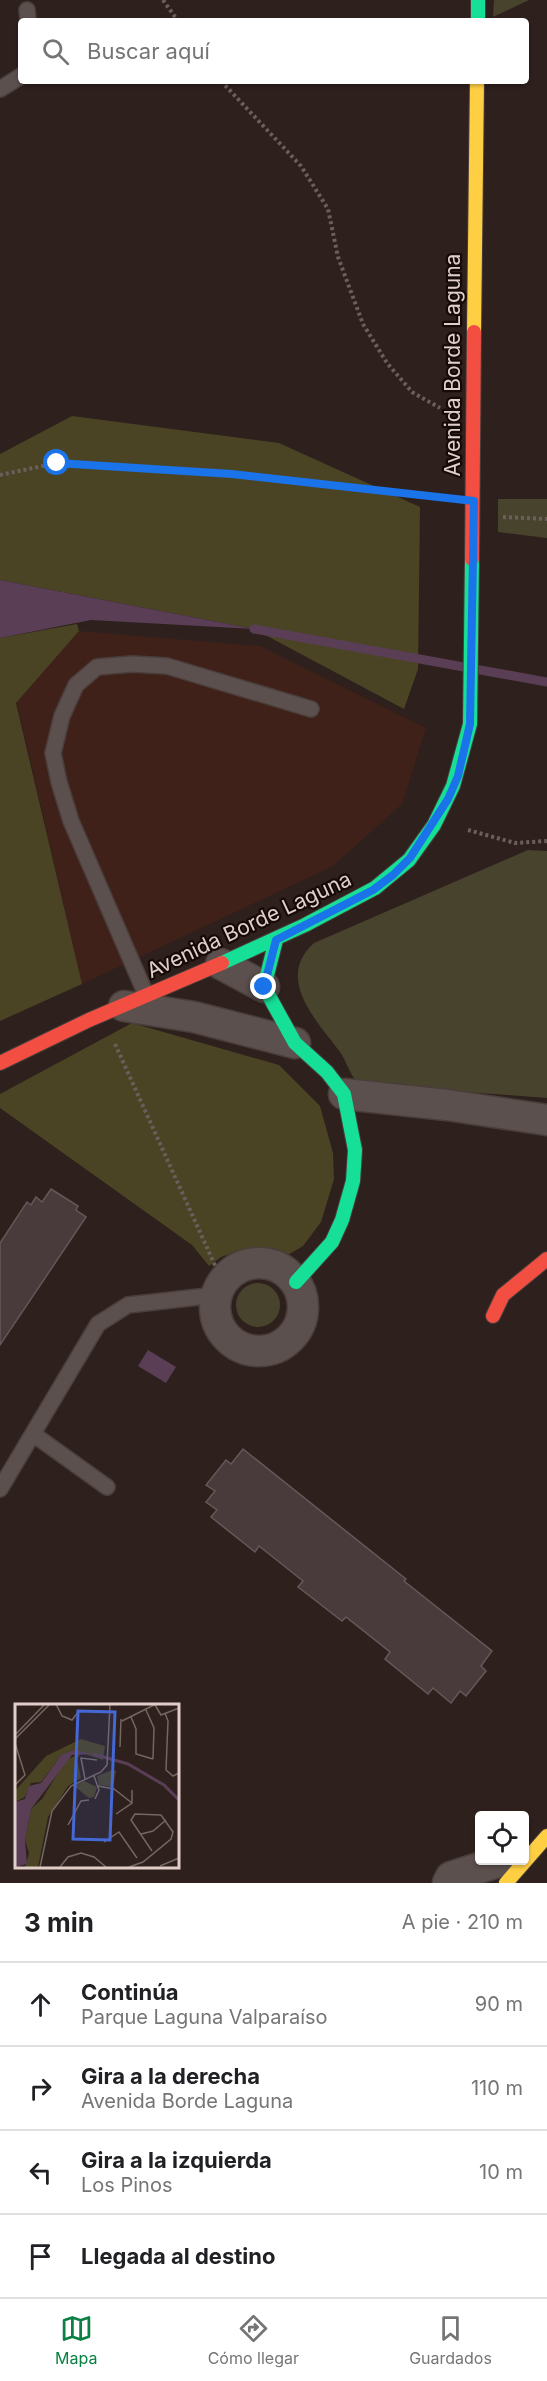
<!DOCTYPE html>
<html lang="es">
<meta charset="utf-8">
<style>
:root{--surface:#fff;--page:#f6f6f6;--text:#202124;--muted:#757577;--line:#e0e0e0;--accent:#0b8043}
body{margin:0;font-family:Inter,sans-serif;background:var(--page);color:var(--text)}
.controls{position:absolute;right:18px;bottom:18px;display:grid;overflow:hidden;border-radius:6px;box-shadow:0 2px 4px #0004}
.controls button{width:54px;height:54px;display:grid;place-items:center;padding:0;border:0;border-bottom:2px solid var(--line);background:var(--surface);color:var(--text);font:30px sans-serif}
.stop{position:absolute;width:18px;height:18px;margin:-14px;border:4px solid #1a73e8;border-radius:50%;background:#fff}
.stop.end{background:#1a73e8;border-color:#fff;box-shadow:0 2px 6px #0008}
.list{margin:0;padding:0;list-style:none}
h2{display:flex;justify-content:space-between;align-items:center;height:78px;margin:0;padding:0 24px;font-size:26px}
h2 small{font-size:20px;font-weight:400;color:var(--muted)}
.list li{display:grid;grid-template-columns:39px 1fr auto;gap:18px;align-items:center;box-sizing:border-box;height:84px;padding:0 24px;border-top:2px solid var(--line)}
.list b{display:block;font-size:22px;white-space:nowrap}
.list p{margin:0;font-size:20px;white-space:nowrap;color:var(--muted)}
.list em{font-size:20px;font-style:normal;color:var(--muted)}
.icon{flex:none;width:33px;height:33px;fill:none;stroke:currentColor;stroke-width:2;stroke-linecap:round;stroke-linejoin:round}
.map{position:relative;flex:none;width:547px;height:1883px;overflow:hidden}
.search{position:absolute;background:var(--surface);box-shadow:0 2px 4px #0004;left:18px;right:18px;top:18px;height:66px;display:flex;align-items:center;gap:15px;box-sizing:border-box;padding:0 21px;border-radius:6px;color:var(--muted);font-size:22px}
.sheet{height:414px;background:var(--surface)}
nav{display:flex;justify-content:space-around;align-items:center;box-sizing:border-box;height:84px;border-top:2px solid var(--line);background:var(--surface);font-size:16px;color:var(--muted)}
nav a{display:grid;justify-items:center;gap:3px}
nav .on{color:var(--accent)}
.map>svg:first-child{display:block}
</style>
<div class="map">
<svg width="547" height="1883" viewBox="0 0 547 1883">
<rect width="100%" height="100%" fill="#2e201d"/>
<path fill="#3f2119" d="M79,631L260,646L426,728L402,804L333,866L82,984L17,702Z"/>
<path fill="#48432d" d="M494,0H529L493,17Z
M498,499H547V538L498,532Z
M528,850L547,851V1098L359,1084C350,1076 347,1062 340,1052C318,1022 274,979 314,943Z
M236 1305a22 22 0 1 1 44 0a22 22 0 1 1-44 0Z"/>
<path fill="#4a4424" d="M72,416L279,443L420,507L418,669L404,709L254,629L0,580V454Z
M77,624L79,631L16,703L82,984L0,1021V638Z
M132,1023L279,1065L320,1106L333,1153L334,1179L321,1222L303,1246L286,1256L263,1253L236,1252L221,1257L209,1266L192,1245L0,1108V1094Z"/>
<path fill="#593e55" d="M0,580L254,629L91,620L0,638Z
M148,1350L176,1367L166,1383L138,1366Z"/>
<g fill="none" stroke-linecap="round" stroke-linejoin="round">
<path stroke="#593e55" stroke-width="9" d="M254,629L547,682"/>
</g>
<path fill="#493b3b" stroke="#655858" stroke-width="1.5" d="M51,1189L78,1206L76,1210L86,1217L0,1345V1243L27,1202L31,1205L36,1197L42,1202Z
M243,1449L406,1579L404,1581L492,1651L481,1666L486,1671L466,1696L460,1691L451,1703L433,1688L428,1694L385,1659L390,1652L346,1617L342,1621L298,1587L303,1581L259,1546L255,1552L211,1517L217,1510L206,1502L215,1491L206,1485L226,1460L231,1464Z"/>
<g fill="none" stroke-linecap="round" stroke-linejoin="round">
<defs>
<path id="lane" d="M27,10L28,21
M0,89L21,76
M147,997L71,821L59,782L53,753L62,716L76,685L97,667L132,664L167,666L311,709
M33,1434L107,1487
M0,1489L98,1324L128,1305L216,1295"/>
<path id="street" d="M221,964L264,987
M124,1006L194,1017L295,1043
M344,1094L447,1105L547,1120
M215 1307a44 44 0 1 1 88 0a44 44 0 1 1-88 0Z
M448,1883L451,1877L504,1860"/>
<path id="fast" d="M478,0V21
M276,940L264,987L295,1043L327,1072L344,1094L355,1150L353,1181L342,1220L332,1242L296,1282
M222,963L305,925L375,888L409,860L434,825L453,786L470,724L472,559"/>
<path id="slow" d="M474,332L477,81
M506,1883L547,1836"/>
<path id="jam" d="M472,559L474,332
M0,1063L89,1020L222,963
M493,1316L503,1295L547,1259"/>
</defs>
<use href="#lane" stroke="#4a3e3b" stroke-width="18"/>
<use href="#street" stroke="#4a3e3b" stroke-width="33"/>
<use href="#fast" stroke="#4a3e3b" stroke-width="16"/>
<use href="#slow" stroke="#4a3e3b" stroke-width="16"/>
<use href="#jam" stroke="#4a3e3b" stroke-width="16"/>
<path stroke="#6a5f5c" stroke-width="4" stroke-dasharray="3 3" stroke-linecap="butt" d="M163,0L178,21
M221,81L301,166L328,209L338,257L363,324L387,363L412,392L440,408
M0,475L57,463L232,474L440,497
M503,517L547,519
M468,830L515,843L547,841
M115,1044L218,1272"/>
<use href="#lane" stroke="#5c504e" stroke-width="15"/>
<use href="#street" stroke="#5c504e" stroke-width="30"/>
<use href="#fast" stroke="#16e098" stroke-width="14"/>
<use href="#slow" stroke="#ffcf43" stroke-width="14"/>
<use href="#jam" stroke="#f24e42" stroke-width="14"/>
</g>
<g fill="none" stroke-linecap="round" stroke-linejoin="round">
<path stroke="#1a73e8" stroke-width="8" d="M57,463L232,474L474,501L470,724L458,776L448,799L410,858L393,875L373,890L276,940L264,987"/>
</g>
<g text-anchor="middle" stroke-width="4.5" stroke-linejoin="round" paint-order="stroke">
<g font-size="21" fill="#e1cec9" stroke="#150a07">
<text transform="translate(453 365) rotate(-90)" y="7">Avenida Borde Laguna</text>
<text transform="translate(249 925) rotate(-25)" y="7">Avenida Borde Laguna</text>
</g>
</g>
<g transform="translate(15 1704)">
<rect width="164" height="164" fill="#2e201d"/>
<path d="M97,66L101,67L98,83L84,81L82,72Z" fill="#48432d"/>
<path d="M66,35L90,42L88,56L58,46L46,51L26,78L16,79L10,93L0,98V87L31,52ZM66,49L62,55L66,74L53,82L33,113L23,163H10L14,149L10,136L16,105L27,95L51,56ZM69,77L82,83L79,93L74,94L59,82Z" fill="#4a4424"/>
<path d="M58,46L78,50L57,51L16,105L10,136L12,160L0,163V98L10,95L14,82L26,79L46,51Z" fill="#593e55"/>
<path fill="none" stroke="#593e55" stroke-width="3" d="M78,50L113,60L149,81L164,96"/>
<path fill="none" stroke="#766662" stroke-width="1.5" d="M41,0L47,12L57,16L64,7M140,1L146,11L164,4M131,6L139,24L138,55M150,9L153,17L151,66L158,72L164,69M116,13L121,25V50L138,55M107,17L141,0M164,22V65M0,31L30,0M0,35L35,0M0,39L10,71L0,81M105,43L106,15M79,72L84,86L80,95M70,75L66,54L82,56M83,82L99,85L117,99M101,110L117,99V86M53,121L66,97L74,96M126,130L138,127L151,116M89,138L104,128L122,154M145,162L164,154M25,163L37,107L56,82L86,68L92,61L95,0M45,163L53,153L66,149L79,153L91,163M114,163L128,158L156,135L158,128L146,111L120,110L116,116L137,147"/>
<path fill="#4468d5" fill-opacity="0.15" stroke="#4468d5" stroke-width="3" d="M63,7L100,8L95,136L58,135Z"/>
<rect width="164" height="164" fill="none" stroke="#e1cec9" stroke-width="3"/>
</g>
</svg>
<div class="controls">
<button><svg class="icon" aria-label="locate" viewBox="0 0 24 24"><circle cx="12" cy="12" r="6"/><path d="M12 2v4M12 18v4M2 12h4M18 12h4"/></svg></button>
</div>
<div class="stop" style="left:57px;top:463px"></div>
<div class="stop end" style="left:264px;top:987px"></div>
<div class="search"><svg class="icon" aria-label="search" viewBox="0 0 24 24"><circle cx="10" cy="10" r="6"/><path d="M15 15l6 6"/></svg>Buscar aquí</div>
</div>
<section class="sheet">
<h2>3 min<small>A pie · 210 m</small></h2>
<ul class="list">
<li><svg class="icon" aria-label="ahead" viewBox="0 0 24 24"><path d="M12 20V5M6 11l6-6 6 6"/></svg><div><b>Continúa</b><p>Parque Laguna Valparaíso</p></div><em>90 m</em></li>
<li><svg class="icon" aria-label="right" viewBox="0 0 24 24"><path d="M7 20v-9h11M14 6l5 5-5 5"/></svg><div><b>Gira a la derecha</b><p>Avenida Borde Laguna</p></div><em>110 m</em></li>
<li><svg class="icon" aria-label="left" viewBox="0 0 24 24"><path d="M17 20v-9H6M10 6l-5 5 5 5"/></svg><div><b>Gira a la izquierda</b><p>Los Pinos</p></div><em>10 m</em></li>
<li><svg class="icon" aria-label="arrive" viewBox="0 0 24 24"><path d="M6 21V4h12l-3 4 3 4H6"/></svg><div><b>Llegada al destino</b></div></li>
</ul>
</section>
<nav>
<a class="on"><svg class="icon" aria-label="map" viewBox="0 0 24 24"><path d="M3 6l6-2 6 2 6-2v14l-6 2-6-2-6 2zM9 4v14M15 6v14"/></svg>Mapa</a>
<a><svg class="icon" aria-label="directions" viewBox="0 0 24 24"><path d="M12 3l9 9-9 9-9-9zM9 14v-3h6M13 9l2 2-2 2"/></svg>Cómo llegar</a>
<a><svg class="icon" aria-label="saved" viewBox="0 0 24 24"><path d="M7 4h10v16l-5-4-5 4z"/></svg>Guardados</a>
</nav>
